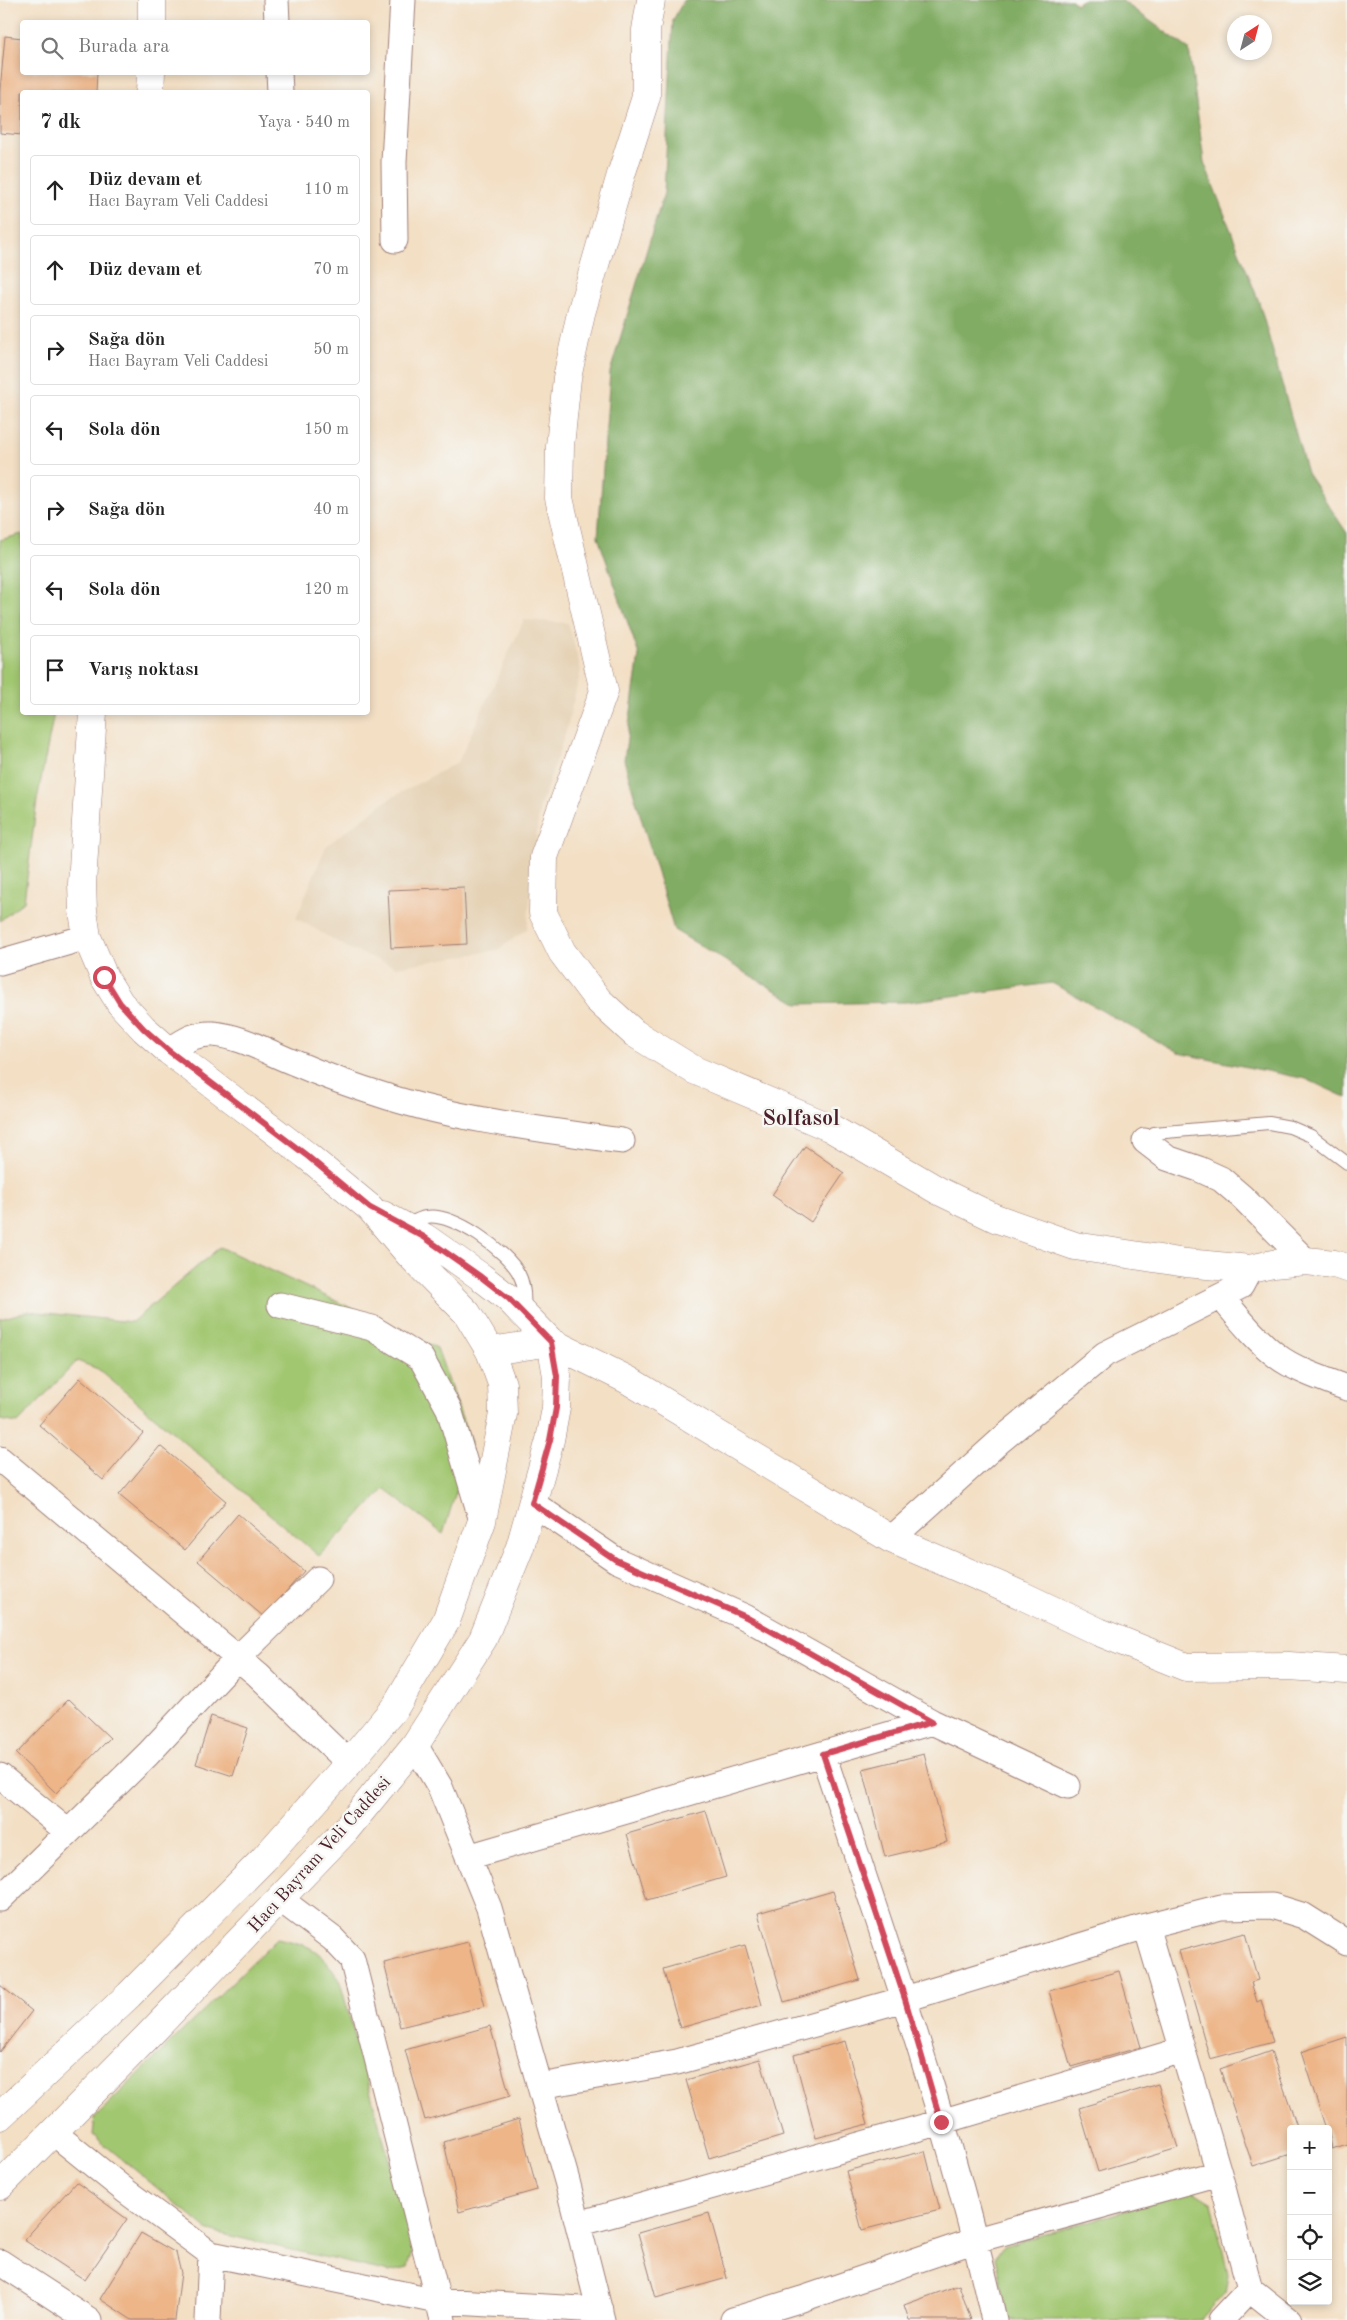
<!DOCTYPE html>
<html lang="tr">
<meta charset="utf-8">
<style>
:root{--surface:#fff;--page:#f6f6f6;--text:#222;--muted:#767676;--line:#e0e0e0}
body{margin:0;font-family:"Old Standard TT",serif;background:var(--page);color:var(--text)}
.controls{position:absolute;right:15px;bottom:15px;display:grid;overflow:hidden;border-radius:5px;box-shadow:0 2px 8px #0003}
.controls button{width:45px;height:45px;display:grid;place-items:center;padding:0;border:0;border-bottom:1px solid var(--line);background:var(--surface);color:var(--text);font:25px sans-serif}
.compass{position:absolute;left:1227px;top:15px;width:45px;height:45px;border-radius:50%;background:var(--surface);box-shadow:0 2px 8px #0003;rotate:36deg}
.stop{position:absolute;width:15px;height:15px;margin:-11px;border:4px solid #d1495b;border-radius:50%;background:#fff}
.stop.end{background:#d1495b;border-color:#fff;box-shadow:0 1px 5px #0008}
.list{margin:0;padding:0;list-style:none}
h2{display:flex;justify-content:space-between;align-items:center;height:65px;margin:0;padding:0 20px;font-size:21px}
h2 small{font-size:16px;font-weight:400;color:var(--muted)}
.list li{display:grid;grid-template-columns:32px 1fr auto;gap:15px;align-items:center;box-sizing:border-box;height:70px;margin:0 10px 10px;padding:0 10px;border:1px solid var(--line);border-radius:5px}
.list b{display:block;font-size:19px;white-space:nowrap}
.list p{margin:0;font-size:16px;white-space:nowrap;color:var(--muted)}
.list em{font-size:16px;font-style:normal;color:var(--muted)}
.icon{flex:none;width:28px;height:28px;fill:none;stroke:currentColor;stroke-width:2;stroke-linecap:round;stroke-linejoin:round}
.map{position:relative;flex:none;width:1347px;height:2320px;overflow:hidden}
.search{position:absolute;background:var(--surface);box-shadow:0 2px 8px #0003;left:20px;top:20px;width:350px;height:55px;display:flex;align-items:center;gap:12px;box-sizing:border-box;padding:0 18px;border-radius:5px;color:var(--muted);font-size:19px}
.panel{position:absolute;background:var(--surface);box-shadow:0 2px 8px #0003;left:20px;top:90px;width:350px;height:625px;border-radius:5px}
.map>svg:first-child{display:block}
</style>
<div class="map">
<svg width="1347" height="2320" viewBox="0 0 1347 2320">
<rect width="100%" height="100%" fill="#f6f6f2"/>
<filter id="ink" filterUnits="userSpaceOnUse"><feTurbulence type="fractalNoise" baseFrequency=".02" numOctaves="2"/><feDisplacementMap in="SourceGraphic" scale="10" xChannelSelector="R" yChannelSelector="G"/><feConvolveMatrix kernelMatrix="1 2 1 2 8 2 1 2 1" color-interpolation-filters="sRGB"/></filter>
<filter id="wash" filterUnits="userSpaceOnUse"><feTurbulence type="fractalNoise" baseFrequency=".0096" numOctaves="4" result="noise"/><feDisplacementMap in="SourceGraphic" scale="20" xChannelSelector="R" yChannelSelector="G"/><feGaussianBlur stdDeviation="1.12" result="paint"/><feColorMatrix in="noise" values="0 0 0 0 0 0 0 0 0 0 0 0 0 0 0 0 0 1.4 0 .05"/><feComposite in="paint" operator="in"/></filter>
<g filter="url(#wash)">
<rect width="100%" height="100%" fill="#f3dfc4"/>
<path fill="#e5d1b4" d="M524,620L568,623L581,670L566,731L539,810L527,929L498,950L396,967L348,948L296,918L326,846L389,799L458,762Z"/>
<path fill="#a2c771" stroke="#76734e" d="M22,534V712L54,713L37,800L24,901L0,921V540Z
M220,1247L437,1348L471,1443L443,1534L385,1489L319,1556L98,1369L77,1361L18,1423L0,1420V1319L28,1311L132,1322Z
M277,1938C314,1946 320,1949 340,1982L414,2250L407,2268L389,2272L209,2231L93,2135L95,2117Z
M1193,2191L1212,2203L1228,2274L1225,2294L1201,2320H1008L995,2257L1003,2246Z"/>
<path fill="#81ac63" stroke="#666647" d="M684,0H1072L1076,4L1082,0H1121L1189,49L1204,162L1259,302L1307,473L1347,533V1098L1306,1079L1178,1053L1052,983L906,1002L798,1004L674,930L624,760L639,655L598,537L610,372L664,193L673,20Z"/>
<g id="blocks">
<path fill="#edb588" d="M5,36L22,38V72H97L96,92H22V135L0,133V90Z
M464,887L467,944L391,948L388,890Z
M805,1146L844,1173L811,1222L772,1195Z
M80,1378L143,1433L103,1480L39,1425Z
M160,1446L226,1501L185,1550L119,1495Z
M238,1514L304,1571L264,1617L198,1561Z
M69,1699L110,1738L56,1793L16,1754Z
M211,1716L248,1728L233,1776L196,1764Z
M924,1754L947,1842L885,1857L863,1769Z
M706,1811L726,1877L647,1900L627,1834Z
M833,1891L860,1980L784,2002L758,1913Z
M1245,1933L1258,1980L1251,1982L1257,2002L1261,2000L1273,2042L1210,2059L1179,1951Z
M468,1942L485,2006L400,2027L384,1963Z
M745,1945L762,2005L680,2028L663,1969Z
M1119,1971L1141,2047L1071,2067L1049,1991Z
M0,1985L32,2011L0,2052Z
M490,2026L510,2096L425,2120L405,2050Z
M1347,2037V2144L1332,2149L1328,2129H1326L1301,2052Z
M845,2041L868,2124L816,2138L794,2055Z
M1271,2051L1298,2129H1291V2154L1253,2166L1220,2069Z
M760,2059L783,2136L709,2158L686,2080Z
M1158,2084L1178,2148L1098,2172L1079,2108Z
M519,2119L537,2190L459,2212L444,2142Z
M925,2151L940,2210L862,2230L846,2171Z
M76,2182L127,2219L85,2280L24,2240Z
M709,2213L727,2278L656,2298L638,2233Z
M141,2233L176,2253L181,2273L175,2320H132L100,2299Z
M959,2285L971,2320H909L904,2305Z"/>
</g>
</g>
<g filter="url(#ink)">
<use href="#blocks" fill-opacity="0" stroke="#9e7f78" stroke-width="1"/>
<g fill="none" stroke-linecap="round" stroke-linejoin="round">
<defs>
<path id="service" d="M1145,1141L1154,1133L1269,1123L1290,1127L1311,1136L1347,1163
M405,1226C411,1223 419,1218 426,1217C453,1212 507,1251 519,1274C525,1285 525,1299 524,1312"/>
<path id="minor" d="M276,0L277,22
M279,72L280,92
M395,240L394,162L403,0
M0,962L87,937
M169,1051C184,1041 194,1033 213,1034C241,1036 269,1053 295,1063C325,1076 356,1087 388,1097C460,1120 547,1130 622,1141
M1145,1141L1167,1158L1199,1169L1221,1179L1242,1197L1306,1261
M1221,1297C1238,1317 1256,1340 1277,1356C1295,1370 1326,1380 1347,1388
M280,1305L372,1328L421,1358L449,1409L482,1521
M0,1459L258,1675L349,1763
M532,1503L616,1560L745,1617L932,1722L1068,1786
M891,1539L1001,1440L1105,1354L1241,1286L1250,1269
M415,1745L440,1787L489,1908L567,2181L602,2320
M823,1754C885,1941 951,2128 994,2320
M0,1776L68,1832
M468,1857L932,1722
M0,1899L148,1754L238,1658L318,1579
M280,1899L333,1939L352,1959L443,2320
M1146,1926L1219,2173L1250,2289L1289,2320
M540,2086L677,2062L905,1999L1146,1926L1221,1907L1272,1906L1304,1916L1347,1943
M54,2133L127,2192L211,2254L437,2301L600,2310
M578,2224L941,2122L1182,2050
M0,2262L89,2320
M208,2320L211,2254
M733,2320L802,2299L976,2240L1219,2173
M1221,2320L1250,2289"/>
<path id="tertiary" d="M651,0L646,30V97L621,175L581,313L567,378L560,446L559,498L604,691L544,857L543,913L562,952L598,1000L634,1033L694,1070L829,1127L939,1191L995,1218L1075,1246L1186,1263L1250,1269L1273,1264L1306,1261L1334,1264L1347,1268
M490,1351L551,1342L628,1380L891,1539L1021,1595L1099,1632L1186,1667L1289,1666L1347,1670"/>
<path id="secondary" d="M152,0V22
M150,92L151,72
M0,2116L129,1995L263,1860L349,1763L396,1706L446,1621L482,1521L503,1414L502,1384L490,1351L467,1313L409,1254L370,1208L306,1155L169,1051L144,1029L120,1003L104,977L87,937L83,911L82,884L93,712
M0,2186L148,2036L344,1832L415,1745L483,1639L520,1547L550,1440L556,1408L557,1376L551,1342L508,1298L481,1277L424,1237L383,1215"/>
</defs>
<use href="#service" stroke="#9e7f78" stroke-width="14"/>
<use href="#minor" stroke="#9e7f78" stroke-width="27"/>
<use href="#tertiary" stroke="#9e7f78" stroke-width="29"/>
<use href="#secondary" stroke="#9e7f78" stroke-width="29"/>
<use href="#service" stroke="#fff" stroke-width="12"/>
<use href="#minor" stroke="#fff" stroke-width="25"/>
<use href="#tertiary" stroke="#fff" stroke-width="28"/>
<use href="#secondary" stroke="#fff" stroke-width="28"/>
</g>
</g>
<g fill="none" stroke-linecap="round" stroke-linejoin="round" filter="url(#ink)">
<path stroke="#d1495b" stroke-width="6" d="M104,977L120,1003L144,1029L169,1051L306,1155L370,1208L424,1237L481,1277L508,1298L551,1342L557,1376L556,1408L550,1440L532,1503L616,1560L746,1617L932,1722L823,1754L905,1999L941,2122"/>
</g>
<g text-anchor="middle" stroke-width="5" stroke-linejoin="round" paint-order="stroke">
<g font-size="18" fill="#4a1f2b" stroke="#f6f6f2">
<text transform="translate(319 1854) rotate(-48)" y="6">Hacı Bayram Veli Caddesi</text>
</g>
<g font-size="22" font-weight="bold" fill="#4a1f2b" stroke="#f6f6f2">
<text x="801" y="1125">Solfasol</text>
</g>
</g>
</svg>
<div class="controls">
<button>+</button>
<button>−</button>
<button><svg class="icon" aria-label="locate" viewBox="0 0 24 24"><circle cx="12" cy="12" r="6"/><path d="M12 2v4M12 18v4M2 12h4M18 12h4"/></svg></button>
<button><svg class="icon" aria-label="layers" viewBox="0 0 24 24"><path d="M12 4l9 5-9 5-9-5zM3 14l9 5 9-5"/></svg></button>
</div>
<svg class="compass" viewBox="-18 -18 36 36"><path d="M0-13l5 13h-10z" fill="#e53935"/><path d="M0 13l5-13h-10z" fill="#767676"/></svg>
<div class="stop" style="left:104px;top:977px"></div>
<div class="stop end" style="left:941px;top:2122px"></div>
<div class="search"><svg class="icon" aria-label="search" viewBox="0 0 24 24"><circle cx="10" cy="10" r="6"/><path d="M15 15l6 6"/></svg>Burada ara</div>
<section class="panel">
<h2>7 dk<small>Yaya · 540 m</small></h2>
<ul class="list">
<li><svg class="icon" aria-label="ahead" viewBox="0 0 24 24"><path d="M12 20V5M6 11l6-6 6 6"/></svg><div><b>Düz devam et</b><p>Hacı Bayram Veli Caddesi</p></div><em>110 m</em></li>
<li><svg class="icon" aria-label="ahead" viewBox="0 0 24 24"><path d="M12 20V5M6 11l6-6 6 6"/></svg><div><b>Düz devam et</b></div><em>70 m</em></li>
<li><svg class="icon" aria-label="right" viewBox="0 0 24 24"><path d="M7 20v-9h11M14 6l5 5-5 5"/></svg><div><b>Sağa dön</b><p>Hacı Bayram Veli Caddesi</p></div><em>50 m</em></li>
<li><svg class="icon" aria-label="left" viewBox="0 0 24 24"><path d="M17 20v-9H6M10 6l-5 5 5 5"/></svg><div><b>Sola dön</b></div><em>150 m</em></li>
<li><svg class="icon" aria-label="right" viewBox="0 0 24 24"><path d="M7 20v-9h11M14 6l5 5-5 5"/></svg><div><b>Sağa dön</b></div><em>40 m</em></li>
<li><svg class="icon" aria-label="left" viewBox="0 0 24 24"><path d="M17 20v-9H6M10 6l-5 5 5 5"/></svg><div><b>Sola dön</b></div><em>120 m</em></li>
<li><svg class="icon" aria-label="arrive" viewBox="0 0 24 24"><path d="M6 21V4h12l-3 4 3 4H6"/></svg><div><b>Varış noktası</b></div></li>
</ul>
</section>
</div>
